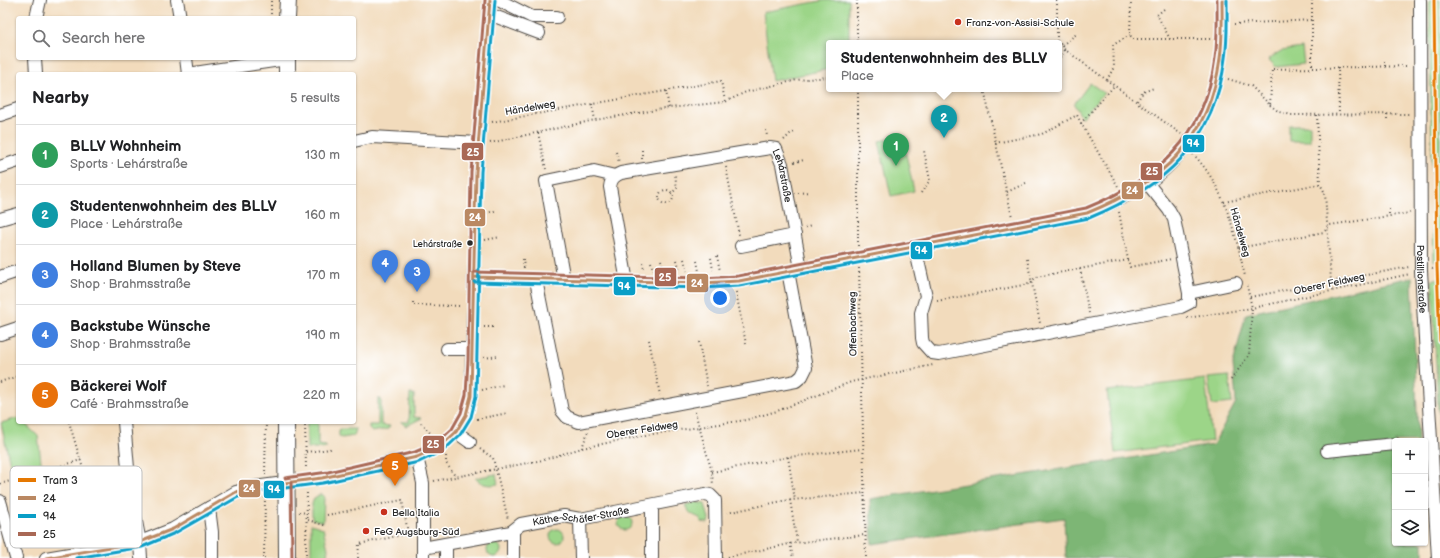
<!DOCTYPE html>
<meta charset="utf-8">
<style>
:root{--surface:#fff;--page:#f6f6f6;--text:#202124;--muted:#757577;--line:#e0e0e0;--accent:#c8321e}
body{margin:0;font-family:"Balsamiq Sans",sans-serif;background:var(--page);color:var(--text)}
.controls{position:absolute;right:12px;bottom:12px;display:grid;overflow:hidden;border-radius:4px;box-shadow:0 1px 3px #0004}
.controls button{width:36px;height:36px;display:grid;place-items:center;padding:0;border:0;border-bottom:1px solid var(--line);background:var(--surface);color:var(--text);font:20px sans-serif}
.you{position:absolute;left:720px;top:298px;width:14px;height:14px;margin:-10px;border:3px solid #fff;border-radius:50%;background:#1a73e8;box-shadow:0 0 0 6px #1a73e833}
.badge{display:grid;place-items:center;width:26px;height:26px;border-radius:50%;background:var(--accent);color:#fff;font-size:13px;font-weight:700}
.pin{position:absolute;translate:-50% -33px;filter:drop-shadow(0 1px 2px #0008)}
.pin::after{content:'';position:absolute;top:21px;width:14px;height:12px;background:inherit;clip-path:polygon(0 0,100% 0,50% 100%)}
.popup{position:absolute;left:826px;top:40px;width:236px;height:52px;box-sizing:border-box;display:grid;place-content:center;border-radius:4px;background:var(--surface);filter:drop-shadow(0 1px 3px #0005);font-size:13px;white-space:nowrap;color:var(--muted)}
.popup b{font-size:15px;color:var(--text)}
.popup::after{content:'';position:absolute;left:50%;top:100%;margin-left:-8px;border:8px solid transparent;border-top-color:var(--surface)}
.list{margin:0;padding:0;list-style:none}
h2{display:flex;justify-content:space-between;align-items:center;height:52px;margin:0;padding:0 16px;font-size:17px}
h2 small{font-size:13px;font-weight:400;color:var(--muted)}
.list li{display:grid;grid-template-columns:26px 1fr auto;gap:12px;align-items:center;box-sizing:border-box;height:60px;padding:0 16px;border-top:1px solid var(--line)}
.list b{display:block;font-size:15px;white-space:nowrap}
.list p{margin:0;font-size:13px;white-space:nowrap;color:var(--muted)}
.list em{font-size:13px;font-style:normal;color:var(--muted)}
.icon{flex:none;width:22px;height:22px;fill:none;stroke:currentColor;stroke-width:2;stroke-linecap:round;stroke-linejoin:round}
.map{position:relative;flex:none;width:1440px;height:558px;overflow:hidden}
.search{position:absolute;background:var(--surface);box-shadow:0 1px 3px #0004;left:16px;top:16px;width:340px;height:44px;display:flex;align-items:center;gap:10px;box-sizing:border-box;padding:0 14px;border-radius:4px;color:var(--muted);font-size:15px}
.panel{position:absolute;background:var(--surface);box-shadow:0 1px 3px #0004;left:16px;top:72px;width:340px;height:352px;border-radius:4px}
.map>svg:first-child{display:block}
</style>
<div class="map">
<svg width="1440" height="558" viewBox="0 0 1440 558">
<rect width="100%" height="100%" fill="#fff"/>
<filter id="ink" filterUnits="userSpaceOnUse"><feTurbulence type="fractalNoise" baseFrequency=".025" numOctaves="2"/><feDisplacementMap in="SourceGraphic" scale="8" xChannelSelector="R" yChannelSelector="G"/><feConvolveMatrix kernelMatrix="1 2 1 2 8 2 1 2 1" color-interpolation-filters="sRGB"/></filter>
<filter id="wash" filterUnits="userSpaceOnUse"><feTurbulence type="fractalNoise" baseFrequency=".012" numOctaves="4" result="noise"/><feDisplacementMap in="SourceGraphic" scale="16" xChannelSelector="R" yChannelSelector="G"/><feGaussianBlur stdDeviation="0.9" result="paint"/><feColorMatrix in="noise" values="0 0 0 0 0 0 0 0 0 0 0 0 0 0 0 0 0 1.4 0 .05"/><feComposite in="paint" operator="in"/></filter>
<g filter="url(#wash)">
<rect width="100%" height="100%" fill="#f2dbbc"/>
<path fill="#9cd588" stroke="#64805a" d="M826,0H849V43H829V69L772,81L763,12Z
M1429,0H1440V260L1434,261Z
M1302,48L1304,64L1276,67L1268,59L1281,51Z
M1090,83L1104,93L1082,118L1074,104Z
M1289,125H1310V141H1289Z
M902,136L914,191L891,196L879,141Z
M1440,278V448L1432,280Z
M1229,376L1232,403L1212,405L1208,378Z
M1205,379L1212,441L1115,453L1107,391Z
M410,394H414V417L422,418L406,426L401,422H409Z
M378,399H381V425L390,426L388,429L372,432L369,429V425H378Z
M18,418V422H23L38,436L42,470L13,478L1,423Z
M307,422H318V445L326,446V448H307Z
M339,429H356L354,436L342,438L339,436Z
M496,474L498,484C489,486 482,485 475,478Z
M321,494L324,497L323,522L312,519V504L314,498Z
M696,502L705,504L709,519L708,523L701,522L700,518C692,515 688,512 685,505Z
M618 523a7 7 0 1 1 14 0a7 7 0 1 1-14 0Z
M311,524L323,528L328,549L326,558H311Z
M550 536a7 7 0 1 1 14 0a7 7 0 1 1-14 0Z
M487 550a7 7 0 1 1 14 0a7 7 0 1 1-14 0Z"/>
<path fill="#7db674" stroke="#547050" d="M1412,277L1418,441H1395V543H1423V558H1066L1064,518L872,544L870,499L1213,445L1236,402L1233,364L1246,314Z"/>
</g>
<g filter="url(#ink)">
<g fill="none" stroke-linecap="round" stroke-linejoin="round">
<defs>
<g id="minor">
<path d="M177,0L180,18"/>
<path d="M498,0L532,17H557"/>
<path id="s1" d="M1420,0L1421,271L1438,558"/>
<path d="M489,14L539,33"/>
<path d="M36,18L40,0"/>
<path d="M35,58L36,74"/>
<path d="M186,58L188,74"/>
<path d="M188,74L287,59"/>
<path d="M0,115L18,109"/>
<path d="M354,141L372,137L478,143"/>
<path d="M0,167L18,161"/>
<path d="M0,219L18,214"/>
<path d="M741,246L795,235"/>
<path d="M915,247L926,296L921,313L922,338L923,343L932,353L939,354L1181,307L1189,303V293L1174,219L1169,210L1148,184"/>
<path d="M0,277L18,271"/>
<path d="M474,277L701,283L739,281L1087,213C1157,188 1199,150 1217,76C1223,52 1222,25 1222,0"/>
<path d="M536,280L562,411L567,417L579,422L796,381L802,376L806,368L788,271"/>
<path d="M564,280L546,181L594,171L615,176"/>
<path id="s2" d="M627,282L610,187C611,179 614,176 621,173L770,148L776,149L782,164L801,269"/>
<path d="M1189,293L1236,283"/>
<path d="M0,334L18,328"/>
<path d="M447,349H473"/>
<path d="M124,422L130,491L140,542L141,558"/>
<path d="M456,432L470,442"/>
<path d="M1327,451L1395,444"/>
<path d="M417,457L423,483V558"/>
<path d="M0,501L16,558"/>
<path d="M652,505V558"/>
<path d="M209,508L212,532V558"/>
<path d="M580,519L581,558"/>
<path d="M513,531V558"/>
<path id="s3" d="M423,548L511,532L521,524L564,516L580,519L705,494L710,495L715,500L716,558"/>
<path d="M46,558L140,542L173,529L236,492L254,487L322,478L417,457L441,446L456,432L466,415L471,396L476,172L490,0"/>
<path d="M446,558V544"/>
</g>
<path id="major" d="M287,18L288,0
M287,74V58
M286,422L287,558"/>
</defs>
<use href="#minor" stroke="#494541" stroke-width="14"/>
<use href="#major" stroke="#494541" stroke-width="18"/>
<path stroke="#494541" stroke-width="2" stroke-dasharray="1 3" stroke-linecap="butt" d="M857,0V43
M1131,0L1130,35L1133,39H1210
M1312,0V67
M1164,9L1157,15L1170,39
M271,18V0
M1234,24L1312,20
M1057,41V0
M1049,43L1056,41L1063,46L1064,52L1059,59
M1062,45L1078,33
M1064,49L1181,134
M1385,66V60
M1338,67L1339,115
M1228,79L1251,86L1270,105L1272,69L1409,66
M1107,80L1114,67L1113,45L1130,35
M858,89V246
M984,89L1012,217
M666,91L669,108
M1137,101L1143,92L1154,88
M592,104L595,120
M1270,105L1279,112L1291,115L1409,114
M1317,115L1320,184L1325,193L1331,281
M1387,119V114
M492,122L721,81L725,101
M1081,123L1119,188
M766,130L767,136
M538,133L546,169
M784,140L791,133L795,132
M490,143L595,120L669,108L725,102L746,92L797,80L829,77
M995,143L1042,134L1077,115L1081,123L1115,85
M616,152L619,162
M1193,154C1225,187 1235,233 1245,276
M642,159V150
M794,162L804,160
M726,167L739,235
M659 197a7 7 0 1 1 14 0a7 7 0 1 1-14 0Z
M1007,192L1026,183
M798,193L809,192
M921,193L930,180L924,151
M671,194L677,188L675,175
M1224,202L1319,184
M1389,209V216
M1119,212L1128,260
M486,213L495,211
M805,228L811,226
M485,240L500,237
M1239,248L1324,232L1330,225L1410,213
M717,256L720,271
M711,258L713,270
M523,259L524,268
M684,259L687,271
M1027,259L1040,323
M661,260L664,270
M677,260L680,271
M697,261L699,271
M651,262L653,270
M643,263L644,270
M859,268L866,558
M1080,269L1089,313
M1432,269L1440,266
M736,292L746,344
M1250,297L1409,267
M937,301L1029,284L1036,277L1128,260L1130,267L1171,259
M413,302V305L462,306
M1187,318L1252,308L1410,274
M484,327H493
M649,340L660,395
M699,342L707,386
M484,358L498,356
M1231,380L1249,355L1252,308L1247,286
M0,382L18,376
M482,390L504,385
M695,412L712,472L713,485
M477,419L508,413
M69,422L90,492L99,496L119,493
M305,422L306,469
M421,423L433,436
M582,448L588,431
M480,449L493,458L508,519
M306,452L330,449L332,446
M446,456V463L455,476
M788,457L795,500
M712,472L788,457L862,449
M265,475L266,422
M434,481L543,460L582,448L646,435L746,420L777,411L851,382L933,365
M0,484L81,460
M790,500L797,542
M71,508L80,541
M299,512L308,513
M727,513L782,501L864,493
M327,515L402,500L408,533
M308,520L327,526
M20,531L93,507L99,496
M790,543L793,558
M728,557L794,543L865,535
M264,558L265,497
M306,558L307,491
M358,558L359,544L412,533"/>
<use href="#minor" stroke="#fff" stroke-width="12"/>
<use href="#major" stroke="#fff" stroke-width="16"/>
<defs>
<path id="bus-1" d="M474,277L701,283L739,281L1087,213C1161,183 1210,141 1220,58C1223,39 1222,19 1222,0
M46,558L140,542L173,529L236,492L254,487L322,478L417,457L441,446L456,432L466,415L471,396L476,172L490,0"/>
<path id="bus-2" d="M474,282L701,288L739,286L1089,218C1164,187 1215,143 1225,58C1228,39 1227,19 1227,0
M76,558L142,547L175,533L238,497L255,492L323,483L419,462L444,450L460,435L471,417L476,396L481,172L495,0"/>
<path id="bus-3" d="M474,272L701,278L738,276L1086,208C1157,179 1205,138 1215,58C1218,39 1217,19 1217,0
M285,478L328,472L415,452L438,442L452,429L461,413L466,395L468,360L471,172L485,0
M291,483L292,558"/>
</defs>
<use href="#bus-1" stroke="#fff" stroke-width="6"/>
<use href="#bus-2" stroke="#fff" stroke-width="6"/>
<use href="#bus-3" stroke="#fff" stroke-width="6"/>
<use href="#bus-1" stroke="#ba8862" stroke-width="3"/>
<use href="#bus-2" stroke="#099ec7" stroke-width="3"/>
<use href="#bus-3" stroke="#a96855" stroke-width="3"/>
<defs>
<path id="tram-1" d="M1434,0L1437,267L1440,341"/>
</defs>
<use href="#tram-1" stroke="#fff" stroke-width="6"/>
<use href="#tram-1" stroke="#e57802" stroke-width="3"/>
</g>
</g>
<g fill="#c8321e" stroke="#fff" stroke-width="1.5">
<circle cx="958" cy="22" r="4"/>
<circle cx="384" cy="512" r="4"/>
<circle cx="366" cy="531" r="4"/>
</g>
<circle fill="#2b2b2b" stroke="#fff" stroke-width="1.5" cx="470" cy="243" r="3.5"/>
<g text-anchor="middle" stroke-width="3" stroke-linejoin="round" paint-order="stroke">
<g font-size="9" fill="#2b2b2b" stroke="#fff" text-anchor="end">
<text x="462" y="247">Lehárstraße</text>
</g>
<g font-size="10" fill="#2b2b2b" stroke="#fff" text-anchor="start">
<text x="966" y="26">Franz-von-Assisi-Schule</text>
<text x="392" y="516">Bella Italia</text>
<text x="374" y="535">FeG Augsburg-Süd</text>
</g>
<g font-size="10" fill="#2b2b2b" stroke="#fff">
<text transform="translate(530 107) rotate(-10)" y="4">Händelweg</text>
<text dy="4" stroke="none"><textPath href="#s2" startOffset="300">Lehárstraße</textPath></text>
<text transform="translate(1241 232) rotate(74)" y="4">Händelweg</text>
<text dy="4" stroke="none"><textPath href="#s1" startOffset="279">Postillionstraße</textPath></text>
<text transform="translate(1329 283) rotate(-12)" y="4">Oberer Feldweg</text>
<text transform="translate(852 324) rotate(-91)" y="4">Offenbachweg</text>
<text transform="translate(642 429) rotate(-9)" y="4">Oberer Feldweg</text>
<text dy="4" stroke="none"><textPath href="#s3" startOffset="163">Käthe-Schäfer-Straße</textPath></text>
</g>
</g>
<rect x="10" y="466" width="132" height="82" rx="6" fill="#fff" stroke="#bfbfbf" stroke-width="1"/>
<rect x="18" y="478" width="18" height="4" fill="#e57802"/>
<rect x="18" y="496" width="18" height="4" fill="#ba8862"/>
<rect x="18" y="514" width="18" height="4" fill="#099ec7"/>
<rect x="18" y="532" width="18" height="4" fill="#a96855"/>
<g font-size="11" fill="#2b2b2b">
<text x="43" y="484">Tram 3</text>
<text x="43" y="502">24</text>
<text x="43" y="520">94</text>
<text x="43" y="538">25</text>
</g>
<g stroke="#fff" stroke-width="1.5">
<rect x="1182" y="134" width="23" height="19" rx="4" fill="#099ec7"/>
<rect x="461" y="142" width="23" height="19" rx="4" fill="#a96855"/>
<rect x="1140" y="162" width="23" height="19" rx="4" fill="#a96855"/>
<rect x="1121" y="181" width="23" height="19" rx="4" fill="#ba8862"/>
<rect x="464" y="208" width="22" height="19" rx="4" fill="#ba8862"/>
<rect x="910" y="241" width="23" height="19" rx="4" fill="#099ec7"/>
<rect x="654" y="267" width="23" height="20" rx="4" fill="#a96855"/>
<rect x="686" y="273" width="23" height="20" rx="4" fill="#ba8862"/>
<rect x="613" y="276" width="23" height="20" rx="4" fill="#099ec7"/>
<rect x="422" y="435" width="23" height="19" rx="4" fill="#a96855"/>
<rect x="238" y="479" width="23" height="19" rx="4" fill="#ba8862"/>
<rect x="263" y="480" width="22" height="19" rx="4" fill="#099ec7"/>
</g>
<g font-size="11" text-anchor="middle" font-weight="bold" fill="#fff">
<text x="1193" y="147">94</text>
<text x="473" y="156">25</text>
<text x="1152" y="175">25</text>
<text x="1132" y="194">24</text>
<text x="475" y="221">24</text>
<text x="921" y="254">94</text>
<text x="665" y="281">25</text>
<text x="697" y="287">24</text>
<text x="624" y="290">94</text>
<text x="433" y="448">25</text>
<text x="249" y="492">24</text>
<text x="274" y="493">94</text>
</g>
</svg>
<div class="controls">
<button>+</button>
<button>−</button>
<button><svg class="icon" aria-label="layers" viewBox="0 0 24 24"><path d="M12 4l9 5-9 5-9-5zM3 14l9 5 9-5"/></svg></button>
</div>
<div class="you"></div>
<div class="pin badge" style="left:896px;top:166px;background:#2e9e5b">1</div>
<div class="pin badge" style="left:944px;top:138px;background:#0f9aa8">2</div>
<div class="popup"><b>Studentenwohnheim des BLLV</b>Place</div>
<div class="pin badge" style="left:417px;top:292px;background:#3f7fe0">3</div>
<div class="pin badge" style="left:385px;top:283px;background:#3f7fe0">4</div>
<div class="pin badge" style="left:395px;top:486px;background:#e8710a">5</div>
<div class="search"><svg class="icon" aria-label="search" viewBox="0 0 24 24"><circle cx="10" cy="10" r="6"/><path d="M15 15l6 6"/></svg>Search here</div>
<section class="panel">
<h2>Nearby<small>5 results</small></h2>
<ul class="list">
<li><span class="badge" style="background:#2e9e5b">1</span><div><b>BLLV Wohnheim</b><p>Sports · Lehárstraße</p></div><em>130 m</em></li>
<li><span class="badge" style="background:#0f9aa8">2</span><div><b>Studentenwohnheim des BLLV</b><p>Place · Lehárstraße</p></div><em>160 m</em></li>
<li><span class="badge" style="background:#3f7fe0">3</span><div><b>Holland Blumen by Steve</b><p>Shop · Brahmsstraße</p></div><em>170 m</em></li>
<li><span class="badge" style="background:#3f7fe0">4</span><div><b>Backstube Wünsche</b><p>Shop · Brahmsstraße</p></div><em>190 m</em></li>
<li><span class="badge" style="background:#e8710a">5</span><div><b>Bäckerei Wolf</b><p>Café · Brahmsstraße</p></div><em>220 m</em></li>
</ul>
</section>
</div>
